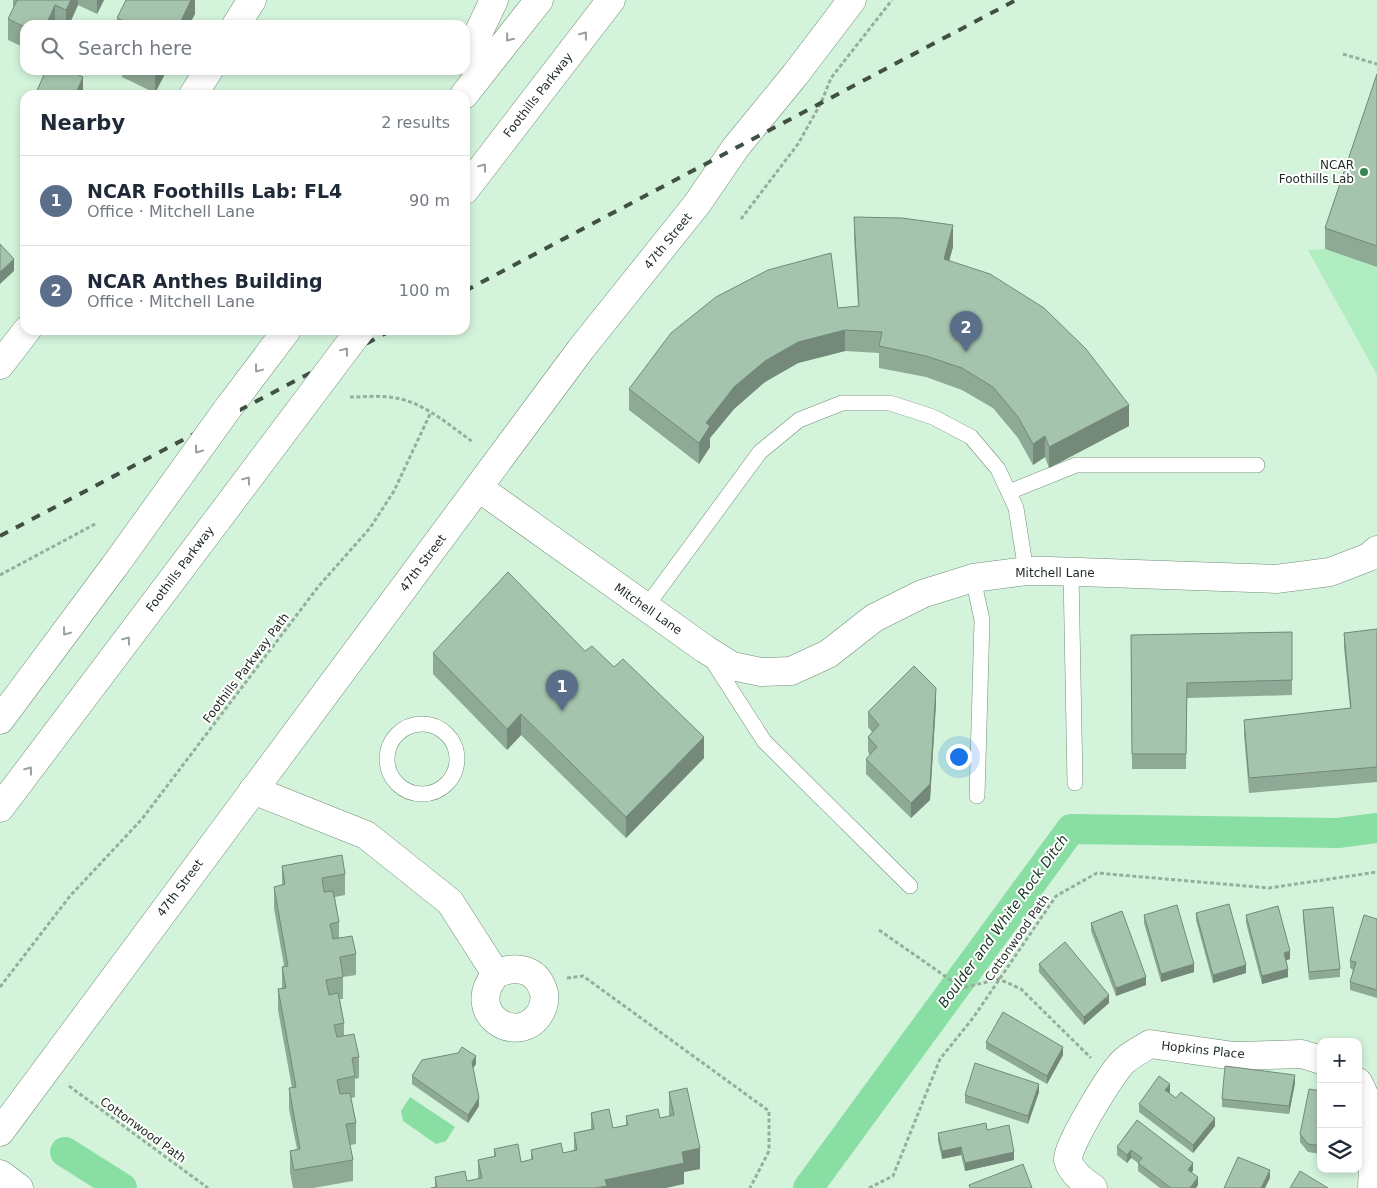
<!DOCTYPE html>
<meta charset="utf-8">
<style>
:root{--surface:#fff;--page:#f2f2f3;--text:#1f2937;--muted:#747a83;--line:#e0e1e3;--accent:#d93025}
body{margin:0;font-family:"DejaVu Sans",sans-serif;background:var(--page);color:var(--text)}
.controls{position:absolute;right:15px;bottom:15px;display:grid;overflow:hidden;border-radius:10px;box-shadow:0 2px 8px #0003}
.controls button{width:45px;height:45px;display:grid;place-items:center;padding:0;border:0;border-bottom:1px solid var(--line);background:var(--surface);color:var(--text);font:25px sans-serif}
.you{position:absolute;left:958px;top:756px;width:18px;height:18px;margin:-12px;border:4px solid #fff;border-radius:50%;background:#1a73e8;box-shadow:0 0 0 8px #1a73e833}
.badge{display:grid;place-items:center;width:32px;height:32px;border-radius:50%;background:var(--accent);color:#fff;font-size:16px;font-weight:700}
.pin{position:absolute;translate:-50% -41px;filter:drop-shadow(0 1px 2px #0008)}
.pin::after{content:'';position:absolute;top:26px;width:18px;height:15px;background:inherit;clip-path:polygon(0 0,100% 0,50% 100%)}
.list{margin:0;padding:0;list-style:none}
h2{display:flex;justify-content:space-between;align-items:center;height:65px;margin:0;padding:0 20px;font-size:21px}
h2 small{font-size:16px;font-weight:400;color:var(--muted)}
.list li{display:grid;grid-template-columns:32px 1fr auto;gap:15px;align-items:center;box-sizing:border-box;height:90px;padding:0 20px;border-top:1px solid var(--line)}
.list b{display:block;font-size:19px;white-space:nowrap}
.list p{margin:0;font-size:16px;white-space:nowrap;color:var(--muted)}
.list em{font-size:16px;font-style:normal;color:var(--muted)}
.icon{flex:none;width:28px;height:28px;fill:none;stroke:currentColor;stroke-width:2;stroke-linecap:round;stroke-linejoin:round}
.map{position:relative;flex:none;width:1377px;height:1188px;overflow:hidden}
.search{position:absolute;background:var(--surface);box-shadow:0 2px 8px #0003;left:20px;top:20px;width:450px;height:55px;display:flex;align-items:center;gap:12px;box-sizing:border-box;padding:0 18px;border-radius:15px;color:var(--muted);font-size:19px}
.panel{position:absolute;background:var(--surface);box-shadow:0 2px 8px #0003;left:20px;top:90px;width:450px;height:245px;border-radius:15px}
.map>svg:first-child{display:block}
</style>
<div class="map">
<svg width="1377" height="1188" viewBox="0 0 1377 1188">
<rect width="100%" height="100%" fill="#d3f4db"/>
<path fill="#b0edc0" d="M1325,249L1377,267V375L1308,250Z"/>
<path fill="#89dea3" d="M410,1097L455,1127L446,1141L436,1144L403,1121L401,1111Z"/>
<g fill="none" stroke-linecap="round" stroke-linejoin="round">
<path stroke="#89dea3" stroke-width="30" d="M65,1152L122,1188
M808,1188L1071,829L1338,833L1377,828"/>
<defs>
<path id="lane" d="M1009,492L1076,465H1257
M1071,572L1075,783
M973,578L982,620L977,796
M646,607L760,452L799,420L842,403H890L933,417L971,437L998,469L1016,508L1026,571
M712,660L764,741L910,886
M387 759a35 35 0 1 1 70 0a35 35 0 1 1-70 0Z"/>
<path id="street" d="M236,25L252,0
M193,95L209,70
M0,365L27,330
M479,488L705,649L732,666L761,672L791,671L828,654L874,618L922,594L973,578L1026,571H1050L1276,579L1330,572L1369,557L1377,550
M253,790L366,835L450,902L496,974C462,1014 519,1048 540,1013C544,1007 546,997 543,990C536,968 515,965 496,974
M1358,1082C1375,1111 1374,1155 1372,1188
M0,1174L19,1188
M1093,1188C1084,1182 1071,1172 1068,1160C1065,1149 1113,1070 1124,1061C1132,1054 1142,1049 1150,1044L1234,1056L1302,1054L1321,1060"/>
<path id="secondary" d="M0,1132L581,349L697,204L736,147L795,75L852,0"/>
<path id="highway" d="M465,61L494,0
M464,95L539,0
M465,190L611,0
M226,411L287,330
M0,720L116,564
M0,808L218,519"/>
</defs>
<use href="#lane" stroke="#718e78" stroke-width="16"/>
<use href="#street" stroke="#718e78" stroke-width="29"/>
<use href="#secondary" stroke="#718e78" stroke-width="29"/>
<use href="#highway" stroke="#718e78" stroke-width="29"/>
<path stroke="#95af9c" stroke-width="3" stroke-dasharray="4 2.5" stroke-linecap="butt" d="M1343,54L1377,64
M741,219L798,144L821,103L831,78L892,0
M350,397C365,397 382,395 396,398C425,403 450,426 473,442
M0,575L97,523
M879,930L962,988L999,979L1021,989L1091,1058
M567,978L583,976L769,1111V1151L750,1188
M0,987L70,896L142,819L318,587L370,528L394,491L431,412
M69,1086L208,1188
M869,1188L893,1176L940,1059L973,1018L1056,896L1097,873L1269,888L1377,872"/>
<use href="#lane" stroke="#fff" stroke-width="15"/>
<use href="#street" stroke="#fff" stroke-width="28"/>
<use href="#secondary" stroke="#fff" stroke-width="28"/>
<use href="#highway" stroke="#fff" stroke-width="28"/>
<path stroke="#405045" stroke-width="4" stroke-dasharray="9 9" stroke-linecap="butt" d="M465,291L1016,0
M0,536L392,330"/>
<defs>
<path id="highway-bridge" d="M218,519L360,330
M116,564L226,411"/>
</defs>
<use href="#highway-bridge" stroke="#718e78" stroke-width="29" stroke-linecap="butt"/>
<use href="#highway-bridge" stroke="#fff" stroke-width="28"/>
</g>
<path fill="#8ea995" d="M13,0H104L97,14L78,5L69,25H25V48L8,40V19L14,7L13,6Z
M195,0V14L189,25H117V18Z
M122,70H167L155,93L122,77Z
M1377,74V267L1325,249V228Z
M25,136V171L20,168V147Z
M854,217L953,247L949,260L1129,426L1049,468L1045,457L1033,465L1018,438L993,408L962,390L926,377L879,368V353L845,351L798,363L765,382L734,409L710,438V447L699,464L629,410V389L838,308L858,306L854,238Z
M1377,629V782L1249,793L1244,735V720L1350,708L1344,648V633Z
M1292,632V695L1187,698L1186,769H1132L1131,635Z
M585,651L704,758L626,838L521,735L507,750L433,674V653Z
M936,703L930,800L911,818L866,774V759L870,755L868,752V737L872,732L868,727V712Z
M282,866L345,874V895L335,897L339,922V938L356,954V975L343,977V999H340L344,1023V1035L359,1057V1078L355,1079V1097L351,1098L356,1123V1144L350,1145L353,1160V1181L313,1188H293L290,1172V1151L297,1149L289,1109V1088H292L278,1010V989L282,988V967L284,966L274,908V887L282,885Z
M1303,910L1340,969V977L1309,980L1303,918Z
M1196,913L1246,973L1213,983L1196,920Z
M1144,915L1194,972L1161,982L1144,923Z
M1246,915L1290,959L1286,960L1288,977L1262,984L1246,923Z
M1377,919V998L1350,990V982L1353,970L1350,968V961Z
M1091,923L1146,985L1116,996L1091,931Z
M1039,964L1109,1003L1084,1025L1039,972Z
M986,1042L1063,1055L1047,1084L986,1049Z
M476,1064L473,1068L479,1106L468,1123L412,1084V1076Z
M1295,1083L1289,1114L1222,1107V1099Z
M1321,1091V1154L1308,1152L1300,1142V1134Z
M669,1092L700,1169L684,1172V1184L435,1187V1177L467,1181L478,1179V1160L494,1157V1149L521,1162L531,1160V1150L563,1153L574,1150V1133L591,1129V1113L613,1128L626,1125V1116L660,1118L669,1116Z
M1039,1092L1028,1124L965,1103V1095Z
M1170,1092L1169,1093L1215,1126L1193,1153L1139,1112V1104Z
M1137,1120L1193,1170L1192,1172L1198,1185L1196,1188H1160L1138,1171V1163L1131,1158L1127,1163L1117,1155V1147Z
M987,1130L1014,1160L965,1171L961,1155L942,1159L938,1141V1133Z"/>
<path fill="#748979" d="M71,0H78V5L69,25H66V10Z
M97,0H104L97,14Z
M191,0H195V14L189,25H179Z
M55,5V25H46Z
M156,70H167L155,93V72Z
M83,77V95H75Z
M953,225V247L944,280V259Z
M14,259V271L0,284V272Z
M845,330V351L798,363L765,382L734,409L710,438V447L699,464V443L706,423L734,387L765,361L798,342Z
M1129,405V426L1049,468V447Z
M1045,436V457L1033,465V444Z
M936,688V703L930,800L911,818V803Z
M521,714V735L507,750V729Z
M704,737V758L626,838V817Z
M1290,951V959L1284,961V953Z
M1194,964V972L1161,982V974Z
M1246,965V973L1213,983V975Z
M1288,969V977L1262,984V976Z
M1146,977V985L1116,996V988Z
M1109,995V1003L1084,1025V1017Z
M1063,1047V1055L1047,1084V1076Z
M476,1056V1064L472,1070V1062Z
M1295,1075V1083L1289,1114V1106Z
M1039,1084V1092L1028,1124V1116Z
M1170,1084V1092L1165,1098V1090Z
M479,1098V1106L468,1123V1115Z
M1215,1118V1126L1193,1153V1145Z
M961,1147V1155L942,1159V1151Z
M700,1148V1169L684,1172V1184L666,1188H595L605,1180L682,1152Z
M1131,1150V1158L1127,1163V1155Z
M1014,1152V1160L965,1171V1163Z
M1193,1163V1170L1188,1178V1170Z
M1270,1170V1178L1265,1188H1261Z
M1198,1177V1185L1196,1188H1190Z"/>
<path fill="#a5c4ad" stroke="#748979" d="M17,0H71L66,10L55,5L46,25H25V27L8,19Z
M126,0H191L179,25H132L117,18Z
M46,70H68L83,77L75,95H40L36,93Z
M1377,74V246L1325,228Z
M25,136V150L20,147Z
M854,217L902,218L953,225L944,259L990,274L1044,308L1086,349L1129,405L1049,447L1045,436L1033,444L1018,417L993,387L962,368L926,356L879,346L882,332L845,330L798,342L765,361L734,387L706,423L710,426L699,443L629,389L671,333L716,297L768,270L831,253L838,308L859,306Z
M0,244L14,259L0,272Z
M508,572L585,651L592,646L614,667L623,659L704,737L626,817L521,714L507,729L433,653Z
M1377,629V767L1249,778L1244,720L1351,708L1344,633Z
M1292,632V680L1187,683L1186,754H1132L1131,635Z
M914,666L936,688L930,784L911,803L866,759L877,747L868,737L879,725L868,712Z
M342,855L345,874L322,878L324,892L333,891L339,922L330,924L333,939L352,936L356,954L340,957L343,977L326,980L329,995L338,993L344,1023L334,1025L337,1037L354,1034L359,1057L352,1058L355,1076L337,1080L340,1094L350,1093L356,1123L346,1124L353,1160L294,1170L290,1151L300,1149L289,1088L296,1087L278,989L286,988L282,967L288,966L274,887L285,884L282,866Z
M1229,904L1246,965L1213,975L1196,913Z
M1177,905L1194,964L1161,974L1144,915Z
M1278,906L1290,951L1284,953L1288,969L1262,976L1246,915Z
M1333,907L1340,969L1309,972L1303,910Z
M1122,911L1146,977L1116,988L1091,923Z
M1364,915L1377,919V990L1350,982L1356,962L1350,961Z
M1065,942L1109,995L1084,1017L1039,964Z
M1003,1012L1063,1047L1047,1076L986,1042Z
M462,1047L476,1056L472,1062L479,1098L468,1115L412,1076L422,1060L458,1053Z
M975,1063L1039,1084L1028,1116L965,1095Z
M1225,1066L1295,1075L1289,1106L1222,1099Z
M1159,1076L1170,1084L1165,1090L1176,1098L1181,1092L1215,1118L1193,1145L1139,1104Z
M687,1088L700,1148L682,1152L684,1163L605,1180L607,1186L595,1188H431L437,1187L435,1177L465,1171L467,1181L482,1178L478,1160L496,1156L494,1149L518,1144L521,1162L533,1159L531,1150L561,1143L563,1153L577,1150L574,1133L594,1129L591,1113L609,1109L613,1128L628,1125L626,1116L658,1109L660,1118L674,1115L669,1092Z
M1309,1089L1321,1091V1146L1308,1144L1300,1134Z
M1137,1120L1193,1163L1188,1170L1198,1177L1190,1188H1171L1138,1163L1142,1158L1131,1150L1127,1155L1117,1147Z
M986,1123L987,1130L1009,1125L1014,1152L965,1163L961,1147L942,1151L938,1133Z
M1238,1157L1270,1170L1261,1188H1224Z
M1023,1164L1032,1188H970L969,1185Z
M1300,1171L1328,1188H1290Z"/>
<defs><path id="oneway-chevron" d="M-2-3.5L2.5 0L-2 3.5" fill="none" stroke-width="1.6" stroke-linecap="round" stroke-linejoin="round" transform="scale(1.25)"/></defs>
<g stroke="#999f9b">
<use href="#oneway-chevron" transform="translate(584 35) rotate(-52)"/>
<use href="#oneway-chevron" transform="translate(509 38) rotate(129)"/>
<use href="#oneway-chevron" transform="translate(483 167) rotate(-53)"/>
<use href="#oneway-chevron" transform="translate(345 351) rotate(-53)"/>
<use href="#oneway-chevron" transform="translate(258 369) rotate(127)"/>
<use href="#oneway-chevron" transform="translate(198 450) rotate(126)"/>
<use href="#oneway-chevron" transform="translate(247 480) rotate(-53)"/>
<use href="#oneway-chevron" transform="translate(66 632) rotate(127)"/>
<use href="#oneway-chevron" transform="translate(127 640) rotate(-53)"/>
<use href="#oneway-chevron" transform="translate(29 770) rotate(-53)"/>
</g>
<circle fill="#378352" stroke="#fff" stroke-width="2" cx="1364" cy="172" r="5"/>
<g text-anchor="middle" stroke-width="4" stroke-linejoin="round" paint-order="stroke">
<g font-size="12" fill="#1d2921" stroke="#fff">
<text transform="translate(538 95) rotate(-52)" y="4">Foothills Parkway</text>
<text transform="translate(668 241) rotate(-51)" y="4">47th Street</text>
<text transform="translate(423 563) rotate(-53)" y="4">47th Street</text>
<text transform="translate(180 569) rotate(-53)" y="4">Foothills Parkway</text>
<text x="1055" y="577">Mitchell Lane</text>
<text transform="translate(648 609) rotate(35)" y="4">Mitchell Lane</text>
<text transform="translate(246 668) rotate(-53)" y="4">Foothills Parkway Path</text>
<text transform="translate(180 888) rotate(-53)" y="4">47th Street</text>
<text transform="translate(1017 938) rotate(-55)" y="4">Cottonwood Path</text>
<text transform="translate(1203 1050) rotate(6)" y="4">Hopkins Place</text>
<text transform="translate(143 1130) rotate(36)" y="4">Cottonwood Path</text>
</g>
<g font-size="12" fill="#1d2921" stroke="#fff" text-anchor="end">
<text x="1354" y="169">NCAR<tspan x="1354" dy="14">Foothills Lab</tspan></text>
</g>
<g font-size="14" font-style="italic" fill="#13371f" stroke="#fff">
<text transform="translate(1003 921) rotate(-54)" y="5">Boulder and White Rock Ditch</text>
</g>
</g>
</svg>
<div class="controls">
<button>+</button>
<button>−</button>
<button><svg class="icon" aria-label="layers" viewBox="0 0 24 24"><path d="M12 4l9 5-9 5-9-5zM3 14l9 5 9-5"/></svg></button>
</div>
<div class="you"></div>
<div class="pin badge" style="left:562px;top:711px;background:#5c6f8a">1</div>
<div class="pin badge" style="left:966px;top:352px;background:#5c6f8a">2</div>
<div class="search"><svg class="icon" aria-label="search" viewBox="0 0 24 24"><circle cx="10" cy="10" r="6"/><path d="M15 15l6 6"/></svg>Search here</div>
<section class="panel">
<h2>Nearby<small>2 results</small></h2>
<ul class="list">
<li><span class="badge" style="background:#5c6f8a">1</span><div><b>NCAR Foothills Lab: FL4</b><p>Office · Mitchell Lane</p></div><em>90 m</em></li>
<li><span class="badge" style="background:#5c6f8a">2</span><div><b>NCAR Anthes Building</b><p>Office · Mitchell Lane</p></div><em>100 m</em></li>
</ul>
</section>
</div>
